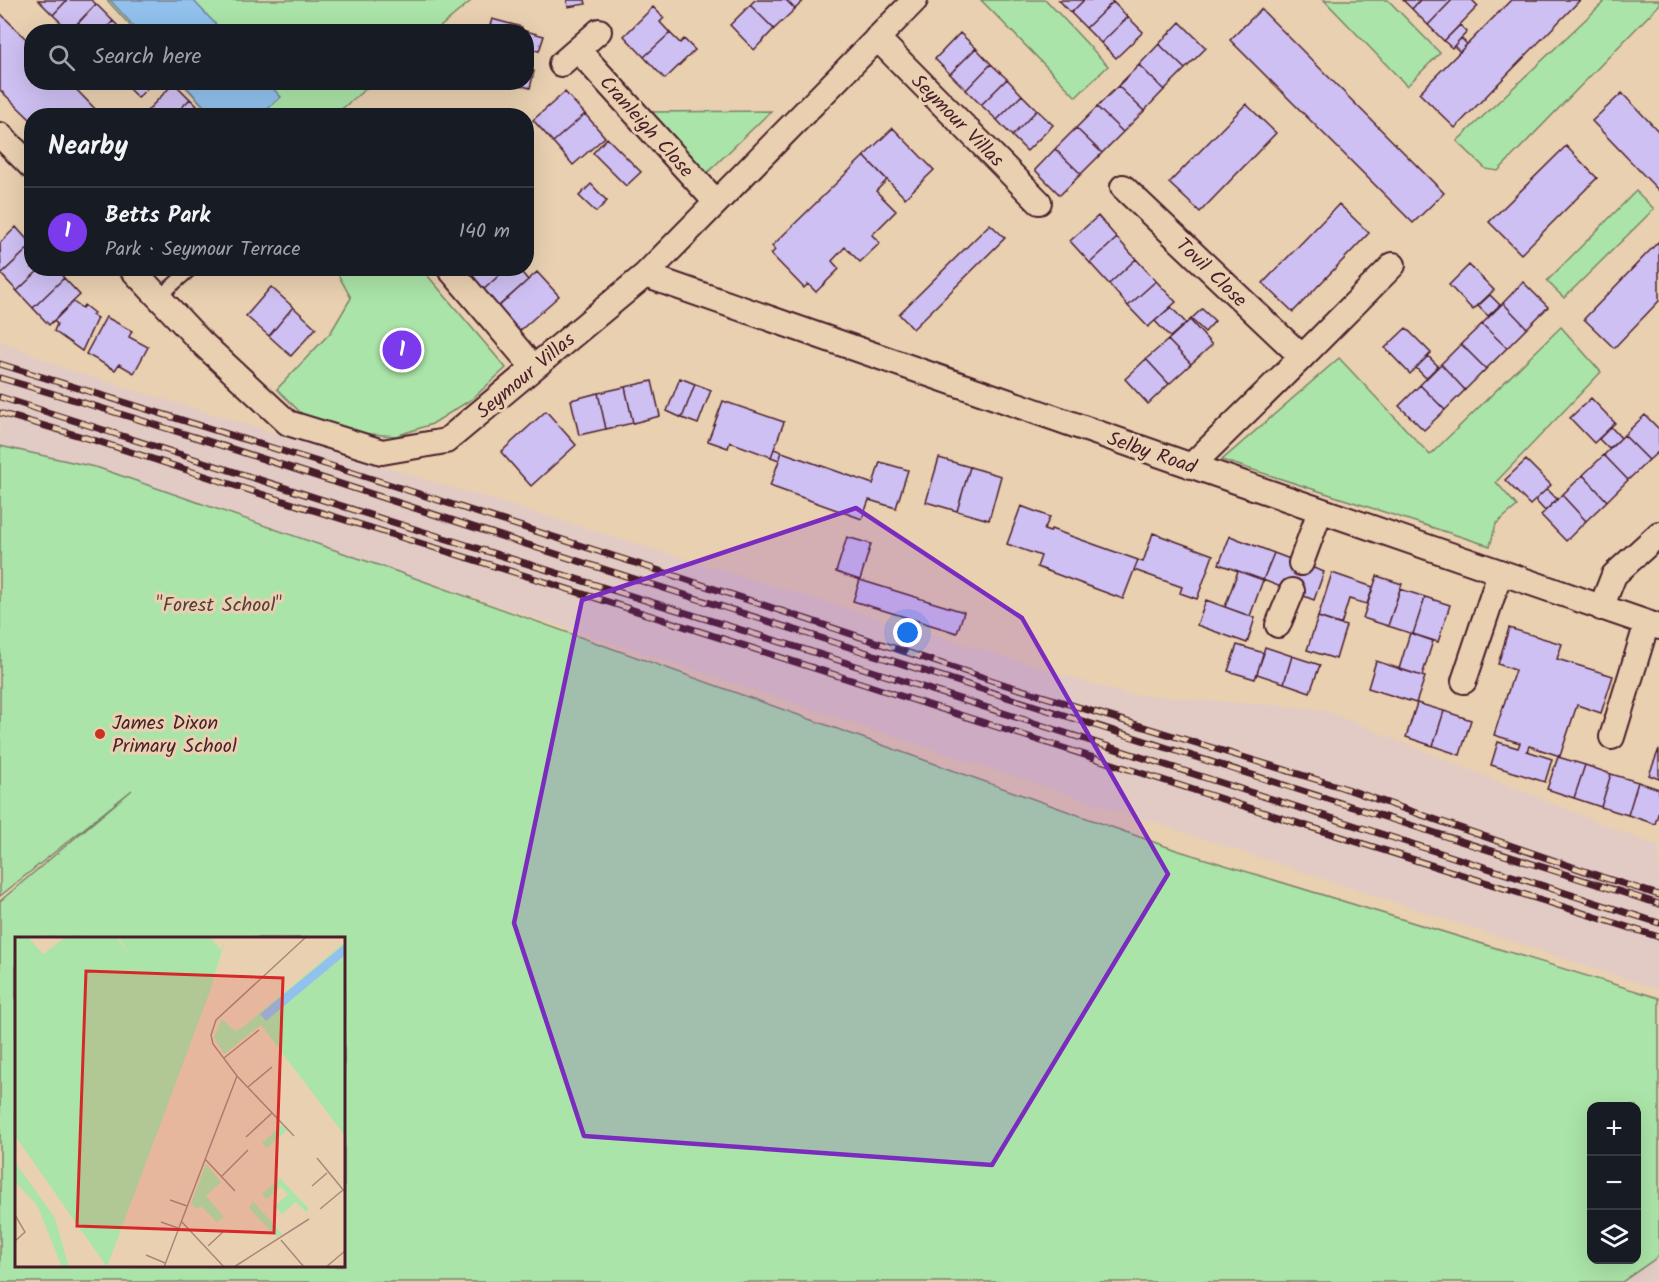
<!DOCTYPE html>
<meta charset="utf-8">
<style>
:root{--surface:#171b24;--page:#242831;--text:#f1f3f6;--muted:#9ea1a6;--line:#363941;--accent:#7c3aed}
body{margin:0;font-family:Kalam,sans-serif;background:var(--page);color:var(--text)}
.controls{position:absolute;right:18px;bottom:18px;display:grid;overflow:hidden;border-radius:12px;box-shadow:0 6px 24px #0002}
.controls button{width:54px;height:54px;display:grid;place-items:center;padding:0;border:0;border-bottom:2px solid var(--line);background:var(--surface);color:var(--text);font:30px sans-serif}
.you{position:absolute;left:908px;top:633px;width:21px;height:21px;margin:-15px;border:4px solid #fff;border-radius:50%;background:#1a73e8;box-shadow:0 0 0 9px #1a73e833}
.badge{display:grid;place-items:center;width:39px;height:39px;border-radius:50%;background:var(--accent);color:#fff;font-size:20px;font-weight:700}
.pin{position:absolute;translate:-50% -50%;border:3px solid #fff;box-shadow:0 2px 6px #0006}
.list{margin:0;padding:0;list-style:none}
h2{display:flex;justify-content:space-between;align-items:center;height:78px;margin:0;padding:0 24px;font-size:26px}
h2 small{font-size:20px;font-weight:400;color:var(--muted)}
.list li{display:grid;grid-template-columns:39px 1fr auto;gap:18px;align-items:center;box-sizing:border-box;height:90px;padding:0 24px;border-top:2px solid var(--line)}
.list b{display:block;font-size:22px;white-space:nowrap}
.list p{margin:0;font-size:20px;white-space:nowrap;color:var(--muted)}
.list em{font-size:20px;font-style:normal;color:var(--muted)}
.icon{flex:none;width:33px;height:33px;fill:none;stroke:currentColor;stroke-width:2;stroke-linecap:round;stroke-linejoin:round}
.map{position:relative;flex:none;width:1659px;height:1282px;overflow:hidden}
.search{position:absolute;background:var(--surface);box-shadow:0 6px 24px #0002;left:24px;top:24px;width:510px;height:66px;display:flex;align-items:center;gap:15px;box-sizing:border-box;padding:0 21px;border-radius:24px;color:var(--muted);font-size:22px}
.panel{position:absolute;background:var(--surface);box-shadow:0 6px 24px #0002;left:24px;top:108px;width:510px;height:168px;border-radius:24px}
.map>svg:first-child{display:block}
</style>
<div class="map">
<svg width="1659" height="1282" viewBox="0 0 1659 1282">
<rect width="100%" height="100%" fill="#e9d0b1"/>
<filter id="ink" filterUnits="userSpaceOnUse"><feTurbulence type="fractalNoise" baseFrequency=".0167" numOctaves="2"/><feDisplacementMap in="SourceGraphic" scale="12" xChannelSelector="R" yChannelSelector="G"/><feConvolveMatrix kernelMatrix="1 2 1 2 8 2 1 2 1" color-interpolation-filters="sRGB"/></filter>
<g filter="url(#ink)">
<path fill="#e1cbc4" d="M0,341L66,369L1126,694L1321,709L1659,847V990L398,572L0,895Z
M1659,1255V1282H1620Z"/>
<path fill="#abe4a8" stroke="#7a826a" stroke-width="1.5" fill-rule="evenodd" d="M107,0H472L434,32L135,31Z
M981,0H1046L1108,66L1076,97Z
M1324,0H1388L1440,53L1407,86Z
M1606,0H1659V5L1498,171L1486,169L1457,141Z
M182,83H373L333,116L212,115Z
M771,111L707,173L649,112Z
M1636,191L1654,209L1564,298L1547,281Z
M335,269H422L506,368L472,399L432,424L396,436L359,433L306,418L277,389L331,332L351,298Z
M1561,327L1601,372L1496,482L1517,506L1496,524L1490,546L1222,460L1339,358L1430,455Z
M0,446L99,468L398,572L1176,850L1659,998V1256L1622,1282H0V901L132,790L0,896ZM16,938H344V1266H16ZM1592,1106H1636V1260H1592Z"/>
<path fill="#91c1ec" stroke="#75809f" stroke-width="1.5" d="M110,0H193L222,31H138Z
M183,83H268L281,97L261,115H212Z"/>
<path fill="#cec0f2" stroke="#4a1f2b" stroke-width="1.5" d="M38,0H67L53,15Z
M67,0H91L96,4L70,31L53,15Z
M567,0H585L586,4L568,7Z
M567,0H585L586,4L568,7Z
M755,0H786L795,9L774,29L750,5Z
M786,0H804L795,9Z
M1059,0H1084L1071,13Z
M1084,0H1111L1113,2L1086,28L1071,13Z
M1403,0H1420L1412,9Z
M1420,0H1452L1428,25L1412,9Z
M1452,0H1472L1478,6L1444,41L1428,25Z
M1511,0H1580L1455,128L1419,93Z
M1113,2L1128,17L1101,43L1086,28Z
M96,4L113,21L103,32H70Z
M750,5L774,29L754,50L730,25Z
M653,7L664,18L660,22L670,33L644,57L624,36Z
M1261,9L1444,193L1413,223L1230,40Z
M0,13L32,45V82H69L102,116H32V121L0,90Z
M1128,17L1143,32L1116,58L1101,43Z
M492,19L522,27V30L544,36L539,51L526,48V32H488Z
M492,19L522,27V30L544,36L539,51L526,48V32H488Z
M113,21L124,32H103Z
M1180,22L1206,48L1185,69L1159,44Z
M1460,25L1467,32L1452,48L1444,41Z
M670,33L680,43L684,39L695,50L665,79L644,57Z
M960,33L976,48L950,74L935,59Z
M1461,38L1467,44L1460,52L1454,46Z
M1159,44L1185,69L1164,90L1139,65Z
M976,48L991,64L966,90L950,74Z
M991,64L1007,79L981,105L966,90Z
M1139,65L1164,90L1144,111L1118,86Z
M526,69L534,71L530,88L509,82H526Z
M526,69L534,71L530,88L509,82H526Z
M1007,79L1022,95L997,120L981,105Z
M122,82H153L138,98Z
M174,83L190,99L173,116H152L147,111Z
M1118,86L1144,111L1123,132L1097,107Z
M565,92L585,114L553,142L533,120Z
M1622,93L1659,132V191L1592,121Z
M1022,95L1037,110L1012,136L997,120Z
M190,99L205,114L204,116H173Z
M1246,104L1276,133L1200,212L1169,183Z
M1097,107L1123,132L1102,153L1076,128Z
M1037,110L1053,125L1027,151L1012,136Z
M585,114L605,137L573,165L553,142Z
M893,128L934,170L905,198L864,156Z
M1076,128L1102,153L1081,174L1055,149Z
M607,138L641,172L626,186L593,153Z
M1566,146L1597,178L1521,254L1489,222Z
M1055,149L1081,174L1060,195L1035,170Z
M864,156L887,180L876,191L896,211L872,235L880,243L860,262L845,247L832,261L839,269L816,292L808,284L804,288L771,254L775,250L772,246Z
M591,184L607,201L596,212L579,196Z
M1339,204L1369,233L1293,312L1263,283Z
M1098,216L1117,238L1090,263L1070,241Z
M990,224L1005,238L913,329L899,314Z
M16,227L32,245L1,274L0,243Z
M1117,238L1136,259L1109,284L1090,263Z
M1659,241V301L1614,348L1584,319Z
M32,245V268H41L17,291L1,274Z
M1136,259L1156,281L1128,306L1109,284Z
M1469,265L1494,290L1473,310L1449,285Z
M41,268H56L64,278L33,308L17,291Z
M473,268H507L481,292L466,275Z
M507,268H518L528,280L496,309L481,292Z
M537,272L559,296L515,335L493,311Z
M64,278L80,295L49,325L33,308Z
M1156,281L1176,302L1148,327L1128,306Z
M1523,282L1548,307L1527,328L1503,303Z
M271,287L293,307L269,336L246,316Z
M1490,295L1500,305L1488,316L1478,306Z
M73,302L82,308L84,305L94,313L92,315L97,318L82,351L54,331L57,324L54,321Z
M1503,303L1527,328L1507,348L1482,324Z
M293,307L316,328L291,356L269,336Z
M1171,307L1186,323L1170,337L1155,321Z
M1202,309L1215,321L1205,332L1191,319Z
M106,317L132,331L129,337L148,347L134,373L119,364L115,370L86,354Z
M1190,320L1212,345L1191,364L1168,340Z
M1482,324L1507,348L1486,369L1461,344Z
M1406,328L1431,353L1410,374L1385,348Z
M1168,340L1191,364L1169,384L1146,359Z
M1461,344L1486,369L1465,390L1441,364Z
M1428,356L1438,366L1426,378L1416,368Z
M1146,359L1169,384L1148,404L1125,379Z
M1441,364L1465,390L1445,410L1420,385Z
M680,378L695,384L682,418L667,411Z
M652,381L660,416L633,423L625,387Z
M695,384L711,390L698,424L682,418Z
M1420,385L1445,410L1424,430L1399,406Z
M625,387L633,423L606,429L598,393Z
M598,393L606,429L579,435L571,400Z
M1591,398L1615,423L1594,443L1570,418Z
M723,401L784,422L771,457L730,442L728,448L708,441Z
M546,411L576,445L531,486L501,452Z
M1645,415L1659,429V451L1649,460L1624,435Z
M1611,427L1621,438L1609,449L1599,439Z
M1624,435L1649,460L1628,480L1604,455Z
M774,449L782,452L779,460L771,457Z
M782,452L873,484L880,462L908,470L896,508L869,500L862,519L770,486Z
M1604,455L1628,480L1607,501L1583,475Z
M939,458L970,467L957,511L926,502Z
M1526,460L1551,485L1530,505L1505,480Z
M970,467L1001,476L989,520L957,511Z
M1583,475L1607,501L1586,521L1562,495Z
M1547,489L1557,499L1545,511L1535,500Z
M1562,495L1586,521L1566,541L1541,515Z
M1021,506L1050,517L1044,530L1050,532L1051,529L1138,560L1123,599L1037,567L1041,556L1007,544Z
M1153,533L1213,555L1197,599L1180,593L1182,587L1134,570L1138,560L1143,562Z
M1230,536L1274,553L1263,580L1219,564Z
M847,537L871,544L860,580L836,572Z
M1274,553L1324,572L1314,600L1263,580Z
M1238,571L1263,580L1250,616L1225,607Z
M1332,573L1373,587L1367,604L1349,599L1341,625L1318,617Z
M1377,576L1402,584L1388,626L1363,618Z
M860,580L964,612L957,633L853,601Z
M1400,589L1425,597L1413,634L1388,626Z
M1425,597L1450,605L1438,642L1413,634Z
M1206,600L1255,618L1247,643L1197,625Z
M1206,600L1255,618L1247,643L1197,625Z
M1318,617L1346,626L1336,659L1307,650Z
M1509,628L1562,644L1557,659L1613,676L1601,713L1577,705L1560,756L1529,746L1527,751L1552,759L1545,782L1491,765L1498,742L1518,748L1520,743L1494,735L1515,670L1498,664Z
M1410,633L1433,641L1422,676L1399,669Z
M1237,645L1264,653L1255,679L1228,671Z
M1265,647L1292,656L1284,683L1257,674Z
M1292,656L1320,665L1310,692L1284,683Z
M1376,661L1425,677L1416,703L1368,688Z
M1417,703L1444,711L1433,746L1406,737Z
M1444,711L1471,720L1460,755L1433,746Z
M1659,749V779L1649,775Z
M1558,757L1585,765L1574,798L1547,789Z
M1585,765L1611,774L1601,807L1574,798Z
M1611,774L1638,782L1628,815L1601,807Z
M1638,782L1659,789V811L1655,824L1628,815Z"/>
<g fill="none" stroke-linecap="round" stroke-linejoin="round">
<defs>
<path id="lane" d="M159,297L192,268"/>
<path id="street" d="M877,38L1039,202
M578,50L716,202
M561,64L599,31
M0,135L32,167
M1123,187L1302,357
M131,268L201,342L288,423L382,452L446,441L645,275L915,0
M449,268L533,367
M645,275L1175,460L1659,627
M1191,466L1302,357L1393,265
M1301,563L1320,511
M1601,608L1614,575L1659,534
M1278,625L1292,591
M1464,681L1500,573
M1612,737L1647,623"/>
</defs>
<use href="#lane" stroke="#4a1f2b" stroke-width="16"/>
<use href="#street" stroke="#4a1f2b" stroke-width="28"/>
<use href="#lane" stroke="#e9d0b1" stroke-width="12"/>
<use href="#street" stroke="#e9d0b1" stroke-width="24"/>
<defs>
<path id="rail" d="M0,364L341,469L654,569L1006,685L1341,787L1602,877L1659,895
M0,378C194,434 384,499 575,560C937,675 1298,790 1659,904
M0,397L389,521L819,654L1659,923
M0,413L97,441L258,493L549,583L1256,810L1659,937"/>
</defs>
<use href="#rail" stroke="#4a1f2b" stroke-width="7"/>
<use href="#rail" stroke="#e9d0b1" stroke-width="4.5" stroke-dasharray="14" stroke-linecap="butt"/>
</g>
</g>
<path fill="#7b2cbf" fill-opacity="0.2" stroke="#7b2cbf" stroke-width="4.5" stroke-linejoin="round" d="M856,508L1022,618L1168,874L992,1165L584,1136L514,923L582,600Z"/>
<circle fill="#c8321e" stroke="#e9d0b1" stroke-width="2" cx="100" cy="734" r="6"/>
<g text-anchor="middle" stroke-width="6" stroke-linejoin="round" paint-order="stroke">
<g font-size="20" fill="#4a1f2b" stroke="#e9d0b1">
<text transform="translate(958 120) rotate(45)" y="7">Seymour Villas</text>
<text transform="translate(647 126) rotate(48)" y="7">Cranleigh Close</text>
<text transform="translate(1212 272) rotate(44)" y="7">Tovil Close</text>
<text transform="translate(525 375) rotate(-40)" y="7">Seymour Villas</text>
<text transform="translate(1152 452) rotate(19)" y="7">Selby Road</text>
</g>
<g font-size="20" fill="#593d3e" stroke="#e9d0b1">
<text x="219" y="611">"Forest School"</text>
</g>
<g font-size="20" fill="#4a1f2b" stroke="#e9d0b1" text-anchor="start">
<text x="112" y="729">James Dixon<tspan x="112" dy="23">Primary School</tspan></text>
</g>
</g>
<g transform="translate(15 937)">
<rect width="330" height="330" fill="#e9d0b1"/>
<path d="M0,0H13L28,17L51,0H101L115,18L103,0H195L206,13L211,0L195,54L92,330L0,199ZM330,5V199L246,88L209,117L199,100L207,82L220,94L228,90ZM267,188L272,193L252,211L247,206ZM0,225L40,281L54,330H47L22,268L0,245ZM191,227L206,245L191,259L209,280L202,285L186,269L182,272L176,267ZM265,241L294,272L291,275L281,265L267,277L260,269L273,257L266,250L252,262L247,257ZM238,264L267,297L262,300L234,271Z" fill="#abe4a8"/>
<path d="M330,7V18L251,84L245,77Z" fill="#91c1ec"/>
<path fill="none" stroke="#a9897b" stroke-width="1.5" d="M209,121L244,93M233,150L257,130M279,199L222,139L198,107L196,98L201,83L291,0M231,200L257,176M302,221L330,255M190,222L220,254M206,240L233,213M297,249L312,236M155,263L172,269M305,272L328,253M0,278L10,295L0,304M166,284L209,330M146,285L163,291M266,303L289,330M193,309L208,295M131,318L150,326M149,330L222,139M219,330L294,282M311,330L330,314"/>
<path fill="#d62828" fill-opacity="0.15" stroke="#d62828" stroke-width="3" d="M71,34L268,41L259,296L62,289Z"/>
<rect width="330" height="330" fill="none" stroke="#4a1f2b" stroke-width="3"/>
</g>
</svg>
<div class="controls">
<button>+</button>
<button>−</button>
<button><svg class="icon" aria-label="layers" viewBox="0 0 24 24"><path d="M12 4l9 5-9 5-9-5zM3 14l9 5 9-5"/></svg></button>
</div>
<div class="you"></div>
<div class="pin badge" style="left:402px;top:350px">1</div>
<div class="search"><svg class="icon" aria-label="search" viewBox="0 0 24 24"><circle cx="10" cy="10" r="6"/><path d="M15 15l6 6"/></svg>Search here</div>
<section class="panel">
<h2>Nearby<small></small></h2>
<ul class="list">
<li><span class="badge">1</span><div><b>Betts Park</b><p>Park · Seymour Terrace</p></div><em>140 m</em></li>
</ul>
</section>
</div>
